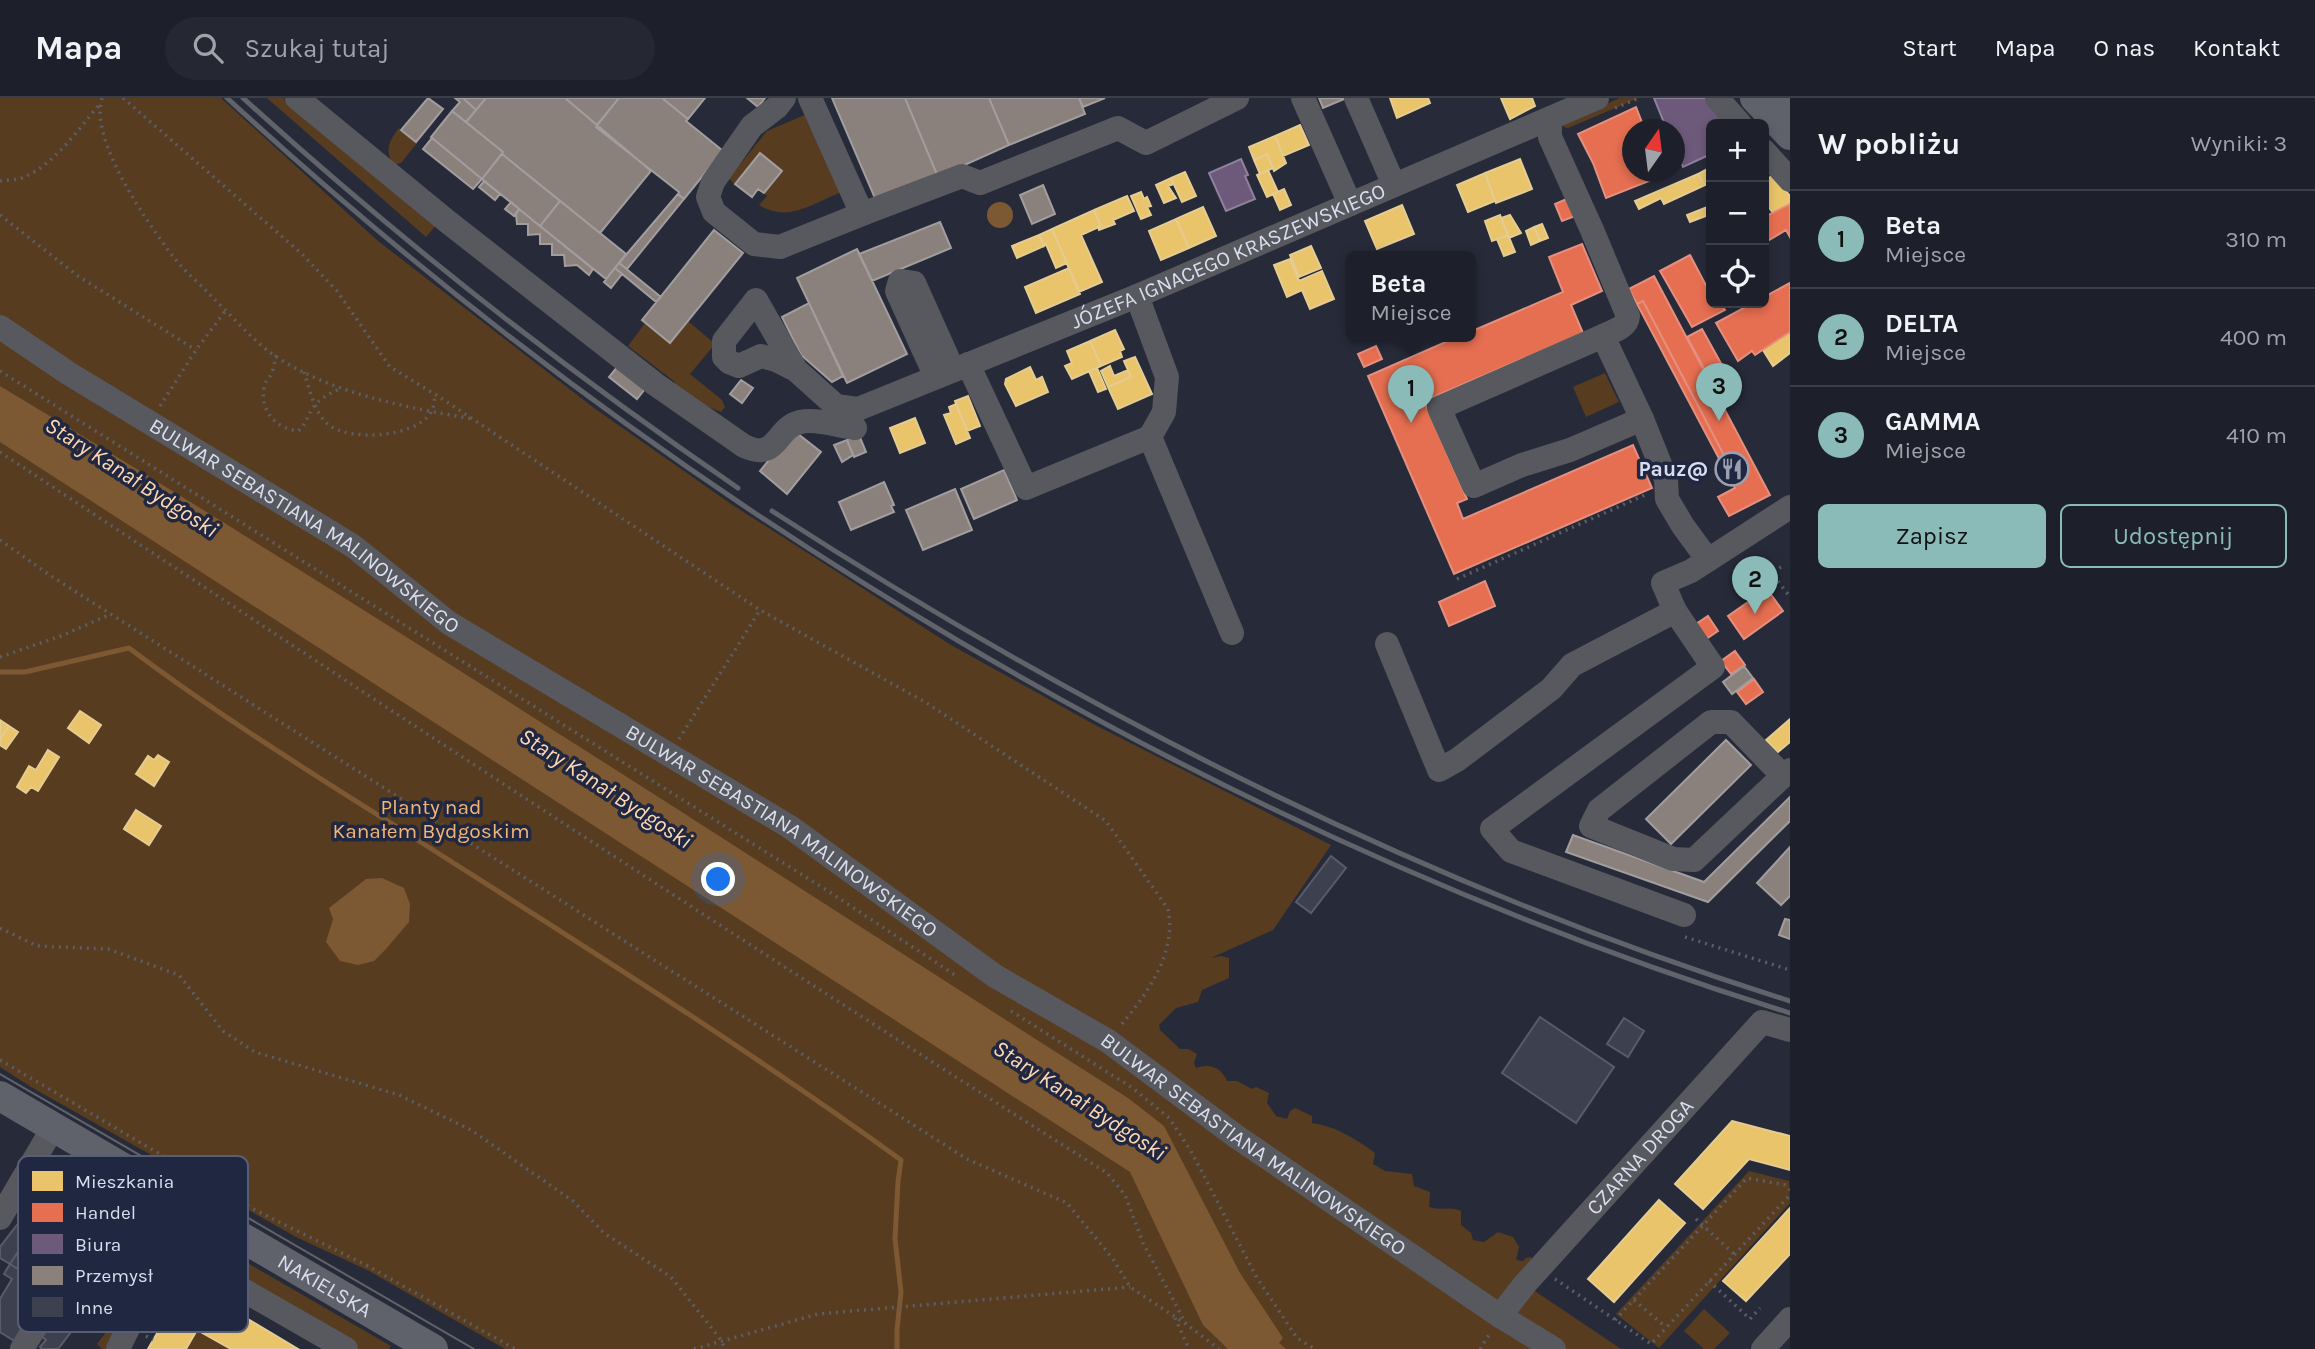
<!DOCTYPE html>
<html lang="pl">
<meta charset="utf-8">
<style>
:root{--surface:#1d202b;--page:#252833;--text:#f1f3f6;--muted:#a0a3a9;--line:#3b3e47;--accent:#8bbbb9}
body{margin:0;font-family:Karla,sans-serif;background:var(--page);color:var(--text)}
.controls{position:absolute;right:21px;top:21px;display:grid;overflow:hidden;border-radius:10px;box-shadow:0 4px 10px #0003}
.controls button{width:63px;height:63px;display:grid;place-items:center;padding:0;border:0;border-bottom:2px solid var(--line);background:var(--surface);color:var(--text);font:35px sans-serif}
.compass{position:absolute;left:1622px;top:21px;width:63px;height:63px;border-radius:50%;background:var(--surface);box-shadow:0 4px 10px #0003;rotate:14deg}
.you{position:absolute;left:719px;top:782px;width:24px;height:24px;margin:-18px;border:5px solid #fff;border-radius:50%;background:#1a73e8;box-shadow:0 0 0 10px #1a73e833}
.badge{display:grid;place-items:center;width:46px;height:46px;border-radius:50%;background:var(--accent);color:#111;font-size:23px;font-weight:700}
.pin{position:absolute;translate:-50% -58px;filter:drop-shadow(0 2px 4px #0008)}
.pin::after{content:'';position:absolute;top:37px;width:24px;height:21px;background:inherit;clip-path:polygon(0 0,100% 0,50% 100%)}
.popup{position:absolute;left:1346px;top:153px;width:130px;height:91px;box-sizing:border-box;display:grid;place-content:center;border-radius:10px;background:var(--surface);filter:drop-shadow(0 2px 5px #0005);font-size:23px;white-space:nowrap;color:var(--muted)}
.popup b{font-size:26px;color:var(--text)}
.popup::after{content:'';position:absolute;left:50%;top:100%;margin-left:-14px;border:14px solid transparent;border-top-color:var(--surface)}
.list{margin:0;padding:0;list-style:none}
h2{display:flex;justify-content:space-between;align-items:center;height:91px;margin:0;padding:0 28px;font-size:30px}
h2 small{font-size:23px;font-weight:400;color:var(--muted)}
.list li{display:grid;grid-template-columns:46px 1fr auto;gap:21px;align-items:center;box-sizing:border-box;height:98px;padding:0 28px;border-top:2px solid var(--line)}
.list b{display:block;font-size:26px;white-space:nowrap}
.list p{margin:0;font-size:23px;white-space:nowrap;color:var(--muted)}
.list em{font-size:23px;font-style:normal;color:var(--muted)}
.actions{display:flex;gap:14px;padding:21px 28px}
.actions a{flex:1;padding:16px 0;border:2px solid var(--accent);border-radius:10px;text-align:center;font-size:24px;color:var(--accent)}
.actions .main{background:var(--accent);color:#111}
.icon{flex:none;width:38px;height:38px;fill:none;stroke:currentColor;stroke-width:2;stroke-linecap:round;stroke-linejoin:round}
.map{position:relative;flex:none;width:1790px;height:1251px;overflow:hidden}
header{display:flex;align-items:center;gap:42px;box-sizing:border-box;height:98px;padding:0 35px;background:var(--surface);border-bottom:2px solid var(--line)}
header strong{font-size:33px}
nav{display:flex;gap:38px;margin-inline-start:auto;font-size:24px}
.search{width:490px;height:63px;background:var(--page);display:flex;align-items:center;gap:18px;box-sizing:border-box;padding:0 24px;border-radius:38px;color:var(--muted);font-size:26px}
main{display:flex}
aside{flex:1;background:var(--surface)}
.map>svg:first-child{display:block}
</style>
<header>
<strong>Mapa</strong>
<div class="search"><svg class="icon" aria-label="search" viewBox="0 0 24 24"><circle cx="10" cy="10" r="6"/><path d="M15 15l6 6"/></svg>Szukaj tutaj</div>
<nav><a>Start</a><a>Mapa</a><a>O nas</a><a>Kontakt</a></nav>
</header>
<main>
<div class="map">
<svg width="1790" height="1251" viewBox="0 0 1790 1251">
<rect width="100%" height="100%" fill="#272b39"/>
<path fill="#573c20" d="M0,0H221L378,143L594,310L731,406L951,547L1097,628L1331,747L1273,832L1211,860L1221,858L1229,860V880L1202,892L1198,904L1176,910L1159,927L1160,932L1180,951H1188L1197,956L1194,965L1196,970C1210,965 1221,969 1227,983H1237L1252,991L1256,989L1269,995L1267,1005L1276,1018L1287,1021L1290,1013L1295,1010L1312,1018V1025C1335,1028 1356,1041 1375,1055L1373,1066L1385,1073L1412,1076L1414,1088L1430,1094L1429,1109C1441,1113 1450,1108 1461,1113V1127L1471,1135L1473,1142L1484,1144L1498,1134L1513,1139L1519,1149L1516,1162L1523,1163L1526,1160L1531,1159L1538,1173L1526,1187L1621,1251H505L369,1173L296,1139L31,989L0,969Z
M267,0H283L438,125L426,139Z
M1620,0H1639L1568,30L1563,29L1567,23Z
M812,14L842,90L839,95C813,106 786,125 759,107L767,98L764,95L781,73L760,56L735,87L729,80L767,33Z
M399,30L417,45L401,65L394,67C384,53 389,43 399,30Z
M688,223L715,246L690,276L722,302L725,309L721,314L689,301L672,288L675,284L628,248L645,225L670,245Z
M1605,275L1619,304L1586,319L1573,289Z
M1749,1073L1789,1083L1790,1105L1659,1250L1616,1216Z
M187,1130L391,1248L389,1251H355L335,1232L202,1156L181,1159L111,1251H102L97,1246Z
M183,1174L220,1189L212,1201L183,1183L178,1192L181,1194L177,1201L167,1191Z
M1704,1211L1730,1235L1714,1251H1704L1684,1233Z
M197,1232L231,1251H186Z"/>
<path fill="#7c5833" d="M987 117a13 13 0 1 1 26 0a13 13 0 1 1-26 0Z
M0,288C381,517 753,761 1128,1000L1164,1028L1240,1175L1283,1240L1279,1245L1286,1251H1228L1203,1227L1130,1074L0,344Z
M382,780L404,790L410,806L409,824L386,851L374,863L358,867L340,863L326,844L333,821L329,810L366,781Z"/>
<path fill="#e9c46a" stroke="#e4cc92" stroke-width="2" d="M1390,0H1428L1430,5L1397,20Z
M1501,0H1532L1535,8L1510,21Z
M1300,27L1309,47L1283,58L1275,38Z
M1275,38L1286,65L1274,73L1267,56L1254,62L1249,49Z
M1267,56L1273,70L1260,76L1254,62Z
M1520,61L1532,91L1496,105L1485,75Z
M1711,69V84L1705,87L1698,76Z
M1268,72L1278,94L1267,99L1257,77Z
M1185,74L1196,98L1182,104L1171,80Z
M1485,75L1495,103L1468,114L1457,87Z
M1698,76L1705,87L1664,106L1661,100L1639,111L1635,103Z
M1773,77L1790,98V106L1773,115L1764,103V84Z
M1171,80L1174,86L1168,88L1176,100L1164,105L1156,87Z
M1284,91L1291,107L1280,112L1273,96Z
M1141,94L1144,101L1147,99L1151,108L1147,109L1151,117L1141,121L1131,98Z
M1127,98L1134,113L1113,122L1115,126L1099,132L1098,129L1101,128L1094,112Z
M1711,104V116L1690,124L1687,117L1710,108L1709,105Z
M1402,107L1414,136L1377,151L1365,123Z
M1203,109L1216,138L1189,150L1176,121Z
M1094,112L1101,128L1081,137L1102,184L1079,194L1052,131Z
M1500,117L1508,137L1492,143L1485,123Z
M1510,117L1521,135L1509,140L1501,120Z
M1176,121L1189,150L1161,162L1149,133Z
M1542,126L1548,140L1540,143L1534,129Z
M1534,129L1540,143L1531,147L1526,133Z
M1052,131L1067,165L1056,170L1046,146L1044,148L1039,137Z
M1039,137L1044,148L1017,160L1012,148Z
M1508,137L1515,154L1504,158L1497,141Z
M1311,148L1321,170L1299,179L1290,157Z
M1290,161L1299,183L1322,173L1334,201L1310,211L1302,192L1287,199L1274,167Z
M1069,170L1080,196L1036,215L1025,189Z
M1115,232L1124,251L1120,253L1122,259L1101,268L1090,243Z
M1790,234V255L1773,268L1763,252Z
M1090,243L1101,268L1072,281L1065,268L1072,265L1067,253Z
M1135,259L1152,296L1118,311L1108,289L1131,279L1124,263Z
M1110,268L1114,278L1128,272L1131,279L1108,289L1101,273Z
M1030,269L1036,282L1042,279L1048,294L1016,308L1005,286L1006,281Z
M1097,270L1106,291L1098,294L1089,273Z
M968,298L980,328L967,333L955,303Z
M956,306L970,340L956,346L944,317L951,315L949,309Z
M915,320L925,345L900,355L890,330Z
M80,613L101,627L89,645L68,630Z
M1790,621V644L1778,654L1766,642Z
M0,622L9,628L0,641Z
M9,628L18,634L6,651L0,647V641Z
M48,652L59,659L38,693L31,689L26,695L17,689L29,668L36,672Z
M158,657L169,664L154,688L136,676L148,658L154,662Z
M136,712L161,728L149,747L124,731Z
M1732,1023L1790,1038V1072L1749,1061L1703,1111L1675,1086Z
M1659,1102L1685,1125L1614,1204L1588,1181Z
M1790,1110V1156L1746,1203L1723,1183Z
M183,1183L206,1196L298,1251H231L197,1232L186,1251H148L181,1194L178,1192Z"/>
<path fill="#e76f51" stroke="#e39080" stroke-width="2" d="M1636,9L1645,32H1632V74H1662L1664,77L1606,100L1593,65L1578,36Z
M1571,99L1578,117L1562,123L1555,106Z
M1790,106V139L1786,132L1764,145V119Z
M1582,146L1602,193L1571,207L1583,235L1424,303L1467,401L1457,405L1463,421L1633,347L1652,390L1454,476L1368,278L1457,239H1470V234L1563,194L1549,159Z
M1690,157L1711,197V205H1720L1725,212L1692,229L1660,173Z
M1654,178L1770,397L1729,418L1718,399L1735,390L1722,366L1727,363L1643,203L1637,206L1629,191Z
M1790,185V234L1755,257L1752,253L1738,263L1716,225L1753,205H1764V199Z
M1643,203L1727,363L1722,366L1637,206Z
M1702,231L1723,269L1708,278L1687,239Z
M1376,248L1382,261L1364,269L1358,256Z
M1485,483L1495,508L1449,528L1439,504Z
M1767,491L1783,513L1744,541L1728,518Z
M1708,518L1718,533L1706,541L1696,526Z
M1735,553L1745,567L1731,576L1721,563Z
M1754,581L1763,594L1746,606L1737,594Z"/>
<path fill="#6d597a" stroke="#8d819d" stroke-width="2" d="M1654,0H1708L1726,26H1711V56L1683,69L1674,48V32H1667Z
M1241,61L1248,77L1245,78L1255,101L1226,113L1209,75Z"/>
<path fill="#8a817c" stroke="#a29d9e" stroke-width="2" d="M428,0L443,11L416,44L401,32Z
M455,0H463L476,12L466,24L452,13L460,4Z
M463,0H486L476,12Z
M486,0H565L651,73L600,135L502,56L503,54L466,24Z
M565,0H619L597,27Z
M619,0H662L688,21L686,23L723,53L684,101L678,96L679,94L596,29Z
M662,0H705L688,21Z
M747,0H765L758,9Z
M832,0H905L938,79L877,105Z
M905,0H989L1009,47L938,79Z
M989,0H1079L1085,16L1009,47Z
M1079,0H1105L1083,9Z
M1319,0H1344V1L1323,10Z
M452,13L503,54L482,81L431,39Z
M432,40L482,81L473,91L423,51Z
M760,55L782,73L764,95L758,91L752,99L735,86Z
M502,56L560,103L540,128L482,81Z
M484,83L500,96L495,102L479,89Z
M1043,87L1055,116L1032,126L1020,97Z
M678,96L684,101L627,171L619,165Z
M560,103L626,156L606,181L540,128Z
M511,104L519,111L514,118L505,111Z
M519,111L593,171L589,177L577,167L565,168L564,157H552V146H540V136L528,137V126H517L516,116Z
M940,124L951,150L872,183L859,156Z
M714,132L743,155L670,245L642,222Z
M857,151L907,256L847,285L797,180Z
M619,165L661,199L656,204L615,170Z
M615,170L622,176L611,190L604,184Z
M809,205L843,278L832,284L801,257L782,219Z
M618,268L645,291L637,301L609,279Z
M741,282L753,290L742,305L730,296Z
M793,332L821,354L787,396L760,373Z
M859,337L866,354L854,359L847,342Z
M847,342L853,357L842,364L834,347Z
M1004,372L1017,402L974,421L961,391Z
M884,384L894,407L891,408L894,414L851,432L839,404Z
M955,391L972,432L923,452L906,412Z
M1744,568L1753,580L1732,596L1723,584Z
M1726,642L1751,667L1671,746L1646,721Z
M1790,699V723L1708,804L1566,754L1573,737L1704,784Z
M1790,749V798L1781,807L1757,785Z
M1785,821L1790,822V841L1779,837Z"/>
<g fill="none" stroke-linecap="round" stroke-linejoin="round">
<path stroke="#7c5833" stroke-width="5" d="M0,574H25L129,550C222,620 321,681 419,743C582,847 745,949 901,1062L898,1084L895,1141L901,1194L897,1232V1251"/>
</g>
<path fill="#3c404f" stroke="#595c68" stroke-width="2" d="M1331,758L1346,770L1311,815L1296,804Z
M1540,919L1614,969L1576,1025L1502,975Z
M1624,920L1644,933L1628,959L1607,946Z
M60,1070L82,1083L67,1108L54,1099L48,1109L36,1102Z
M36,1102L42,1106L34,1118L27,1114Z
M27,1114L80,1147L50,1192L34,1181L52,1153L28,1138L10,1166L0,1160V1149Z
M121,1147L142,1163L123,1189L100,1170Z
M16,1157L40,1173L34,1181L10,1166Z
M10,1166L50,1192L16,1244L0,1234V1201L12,1181L4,1176Z
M77,1186L88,1194L69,1219L63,1214L58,1224L71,1234L58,1251H42L40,1249L46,1242L38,1236Z"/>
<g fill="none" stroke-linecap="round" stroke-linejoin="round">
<path stroke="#5c5e65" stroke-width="3.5" stroke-dasharray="2 5" stroke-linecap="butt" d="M102,0C89,42 147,124 172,157C182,171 197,183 209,196C228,214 246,235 267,252C277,260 291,268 303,274C355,300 416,311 473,321
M123,0L302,156L337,193L390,269L441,300L760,512L925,604L1106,723L1168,811C1177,855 1147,896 1121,927
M1615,10L1639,0
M0,83C7,82 16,82 22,80C55,67 78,31 100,6
M0,117L78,178L196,252
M276,257C275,262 274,269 272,274C270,280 265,283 264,289C260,313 275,330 298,333C307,326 306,319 313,310C319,300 331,295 341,290
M0,273L828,793L958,879
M304,274C310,292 314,316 330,328C352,343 413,339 429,317C434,311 434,304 435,296
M160,308L196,252L226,212
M0,354C367,597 735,840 1107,1075L1125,1097L1143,1145L1186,1226
M0,442L51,478L967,1061L1067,1105L1113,1161L1130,1189L1186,1226L1219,1251
M1781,469L1772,475L1790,499
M1457,481L1647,396
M0,559L61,538L111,516
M679,641L760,512
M0,830L37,848L108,851L179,877L223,933L255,954L399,997L471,1032L573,1103L604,1135L671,1179L721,1242L725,1251
M1685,839L1790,872
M1011,913L1134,991L1169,1020L1191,1053L1257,1180L1297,1240L1315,1251
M0,962L255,1112L366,1167L515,1251
M1696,1121L1734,1156
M1555,1181L1651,1246L1790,1097
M1709,1183L1750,1221L1760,1210
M1634,1202L1666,1229
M1175,1220L1189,1251
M1615,1222L1747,1080L1785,1087L1790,1092
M146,1238L153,1242
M694,1251L818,1216L1130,1189
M1480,1251L1490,1235"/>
<g stroke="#57595e" stroke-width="24">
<path d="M297,0L448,124L655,286L744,348C778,364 775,330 800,324C816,320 838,328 855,330"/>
<path d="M784,0L777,9L752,28L713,84L708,99L714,114L754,146L780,149L862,116"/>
<path d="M810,0L862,116L962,78L980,85L1118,30L1146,45L1237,0"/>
<path d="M1303,0L1350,106"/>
<path d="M1356,0L1394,87"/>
<path d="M1717,0L1740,26"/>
<path d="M1550,21V39L1592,132L1628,218C1627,230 1613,233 1603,238L1642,321L1666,381L1667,401L1683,428L1708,462"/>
<path d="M1764,53L1790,82"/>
<path d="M1137,198L1167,279L1164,314L1150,339"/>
<path id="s1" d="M0,229L68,275L353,448L449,525L790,729L995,878L1108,943L1237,1039L1500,1218L1554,1251"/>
<path d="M1603,238L1439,310L1474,388L1522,367L1570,352L1642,321"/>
<path d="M968,266L1026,390L1150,339L1232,535"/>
<path id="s2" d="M796,272L756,202L724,243V259L729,264L739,268L761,258L776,262L796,272L836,308L858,311L1137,198L1597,0"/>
<path d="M936,279L897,193L900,183L914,185L953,272"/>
<path d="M1675,513L1713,569L1492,731L1511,753L1684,817"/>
<path d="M1387,546L1439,672L1457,662L1551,591L1572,567L1675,513L1663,485L1691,473L1790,409"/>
<path d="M1783,678L1731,624H1711L1599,712L1591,728L1673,761L1694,762L1783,678L1790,672"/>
<path d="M0,1120L54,1028"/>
<path id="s3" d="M1500,1218L1525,1186L1762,924L1790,932"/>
<path d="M22,1251C57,1190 107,1140 140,1079"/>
<path d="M118,1251L133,1220L170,1172L184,1164L203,1169L346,1251"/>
<path d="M1763,1251L1790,1221"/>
</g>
<g stroke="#60626b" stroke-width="30">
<path d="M1755,0L1790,37"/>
<path d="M1787,0L1790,4"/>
<path id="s4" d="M0,998L433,1251"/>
</g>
<path stroke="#61636a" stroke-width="2" d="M0,976L474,1251"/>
<path stroke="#61636a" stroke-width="5" d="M227,0C669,407 1215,736 1790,915
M243,0C399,142 564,271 738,390
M772,413C1090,618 1429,790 1790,903"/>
</g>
<defs>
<symbol id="restaurant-ring" viewBox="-11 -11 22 22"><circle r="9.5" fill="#202740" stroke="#9b9faf" stroke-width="1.5"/><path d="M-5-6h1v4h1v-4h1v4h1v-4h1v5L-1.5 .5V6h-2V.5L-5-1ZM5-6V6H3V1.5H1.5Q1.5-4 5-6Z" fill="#9b9faf"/></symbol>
</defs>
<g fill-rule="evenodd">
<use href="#restaurant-ring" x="1713" y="352" width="38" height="38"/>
</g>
<g text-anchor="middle" stroke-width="7" stroke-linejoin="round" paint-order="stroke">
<g font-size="21" fill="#d9deef" stroke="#202740">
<text dy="7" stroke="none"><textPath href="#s2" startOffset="705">JÓZEFA IGNACEGO KRASZEWSKIEGO</textPath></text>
<text dy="7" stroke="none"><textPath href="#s1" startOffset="364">BULWAR SEBASTIANA MALINOWSKIEGO</textPath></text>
<text dy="7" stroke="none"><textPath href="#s1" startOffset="931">BULWAR SEBASTIANA MALINOWSKIEGO</textPath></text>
<text dy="7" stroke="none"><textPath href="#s1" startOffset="1498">BULWAR SEBASTIANA MALINOWSKIEGO</textPath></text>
<text dy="7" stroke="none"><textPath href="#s3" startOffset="212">CZARNA DROGA</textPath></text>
<text dy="7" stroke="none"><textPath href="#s4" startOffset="376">NAKIELSKA</textPath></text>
</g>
<g font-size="21" font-weight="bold" fill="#d9deef" stroke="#202740" text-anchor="end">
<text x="1708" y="378">Pauz@</text>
</g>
<g font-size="21" fill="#f4b575" stroke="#202740">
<text x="431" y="716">Planty nad<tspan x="431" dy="24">Kanałem Bydgoskim</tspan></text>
</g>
<g font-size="23" font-style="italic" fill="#fed7b2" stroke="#202740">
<text transform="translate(132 379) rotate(33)" y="8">Stary Kanał Bydgoski</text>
<text transform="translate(606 690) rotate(33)" y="8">Stary Kanał Bydgoski</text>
<text transform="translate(1080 1002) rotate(33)" y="8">Stary Kanał Bydgoski</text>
</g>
</g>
<rect x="18" y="1058" width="230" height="176" rx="10" fill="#202740" stroke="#585e75" stroke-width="2"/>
<rect x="32" y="1073" width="31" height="20" fill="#e9c46a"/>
<rect x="32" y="1105" width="31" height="19" fill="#e76f51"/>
<rect x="32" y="1136" width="31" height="20" fill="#6d597a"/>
<rect x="32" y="1168" width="31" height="19" fill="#8a817c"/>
<rect x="32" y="1199" width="31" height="20" fill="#3c404f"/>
<g font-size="19" fill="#d9deef">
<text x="75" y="1090">Mieszkania</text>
<text x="75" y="1121">Handel</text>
<text x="75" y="1153">Biura</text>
<text x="75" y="1184">Przemysł</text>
<text x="75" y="1216">Inne</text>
</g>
</svg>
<div class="controls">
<button>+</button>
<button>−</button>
<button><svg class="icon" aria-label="locate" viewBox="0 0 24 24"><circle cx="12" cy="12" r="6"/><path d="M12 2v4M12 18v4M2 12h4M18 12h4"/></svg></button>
</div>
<svg class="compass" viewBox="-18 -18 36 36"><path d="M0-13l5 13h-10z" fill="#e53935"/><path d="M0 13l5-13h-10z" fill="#a0a3a9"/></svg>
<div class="you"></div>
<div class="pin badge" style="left:1411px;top:325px">1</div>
<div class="popup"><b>Beta</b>Miejsce</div>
<div class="pin badge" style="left:1755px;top:516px">2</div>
<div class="pin badge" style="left:1719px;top:323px">3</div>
</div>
<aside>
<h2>W pobliżu<small>Wyniki: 3</small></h2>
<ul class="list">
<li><span class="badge">1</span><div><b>Beta</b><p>Miejsce</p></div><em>310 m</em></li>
<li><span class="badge">2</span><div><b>DELTA</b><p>Miejsce</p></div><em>400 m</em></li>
<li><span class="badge">3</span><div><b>GAMMA</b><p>Miejsce</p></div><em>410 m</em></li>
</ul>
<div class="actions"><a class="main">Zapisz</a><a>Udostępnij</a></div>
</aside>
</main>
